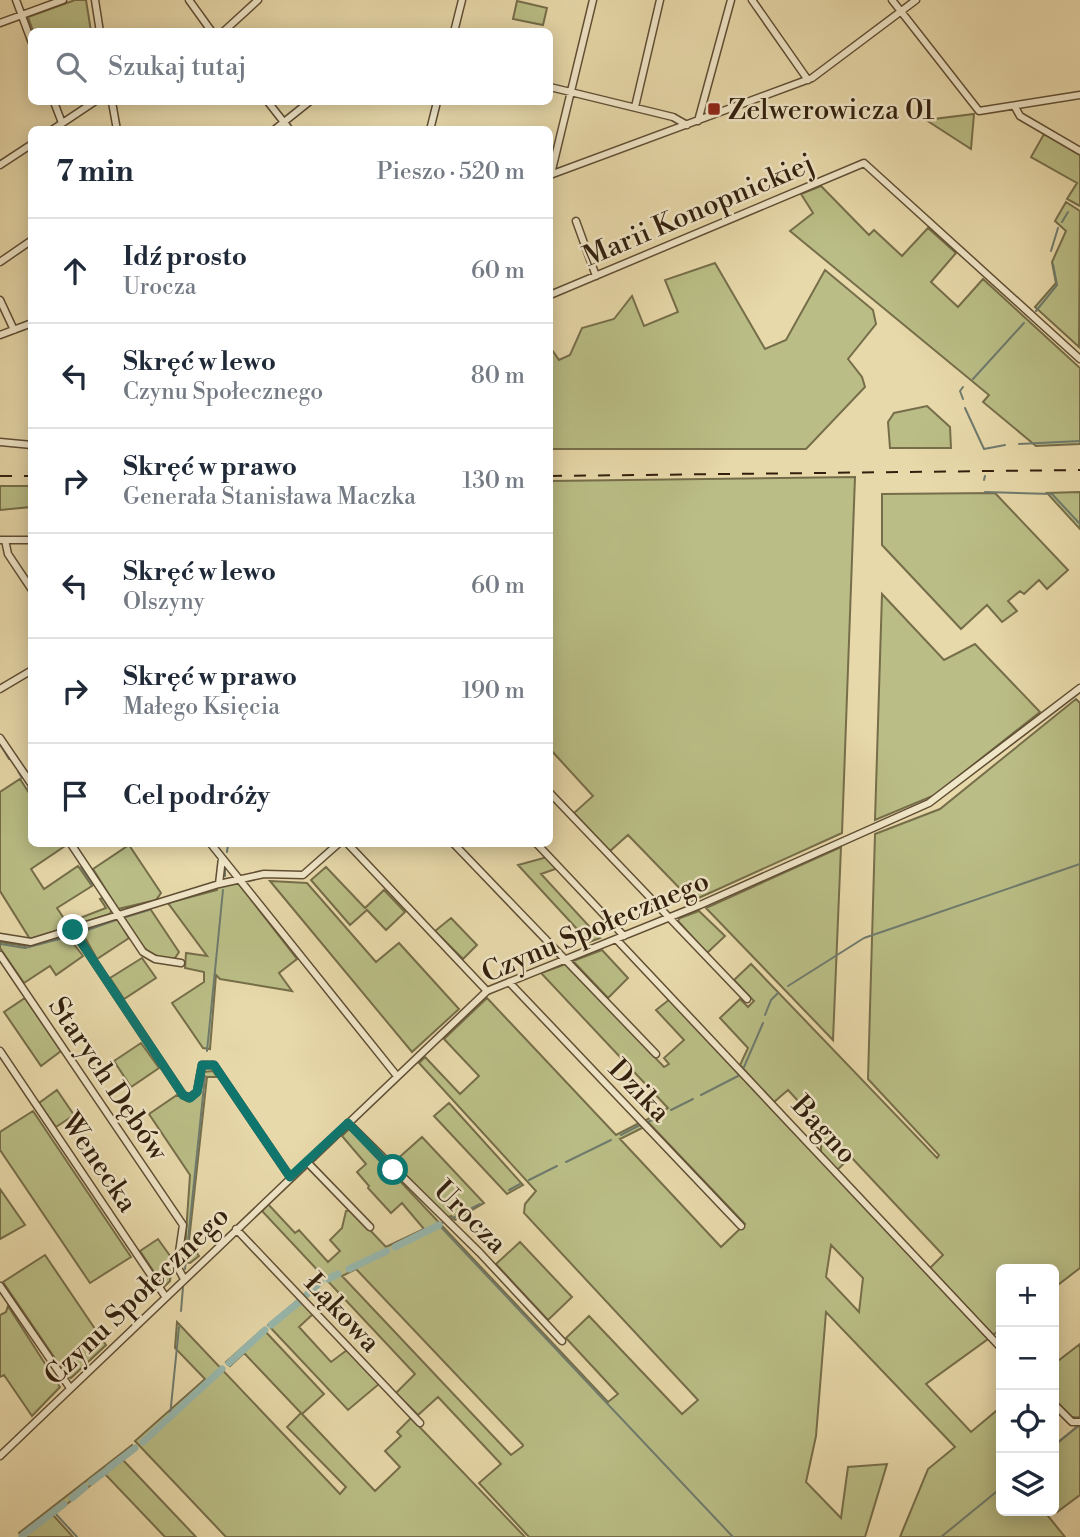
<!DOCTYPE html>
<html lang="pl">
<meta charset="utf-8">
<style>
:root{--surface:#fff;--page:#f2f2f3;--text:#1f2937;--muted:#747a83;--line:#e0e1e3}
body{margin:0;font-family:"Libre Bodoni",serif;background:var(--page);color:var(--text)}
.controls{position:absolute;right:21px;bottom:21px;display:grid;overflow:hidden;border-radius:10px;box-shadow:0 4px 18px #0003}
.controls button{width:63px;height:63px;display:grid;place-items:center;padding:0;border:0;border-bottom:2px solid var(--line);background:var(--surface);color:var(--text);font:35px sans-serif}
.stop{position:absolute;width:21px;height:21px;margin:-16px;border:5px solid #0f766e;border-radius:50%;background:#fff}
.stop.end{background:#0f766e;border-color:#fff;box-shadow:0 2px 7px #0008}
.list{margin:0;padding:0;list-style:none}
h2{display:flex;justify-content:space-between;align-items:center;height:91px;margin:0;padding:0 28px;font-size:30px}
h2 small{font-size:23px;font-weight:400;color:var(--muted)}
.list li{display:grid;grid-template-columns:46px 1fr auto;gap:21px;align-items:center;box-sizing:border-box;height:105px;padding:0 28px;border-top:2px solid var(--line)}
.list b{display:block;font-size:26px;white-space:nowrap}
.list p{margin:0;font-size:23px;white-space:nowrap;color:var(--muted)}
.list em{font-size:23px;font-style:normal;color:var(--muted)}
.icon{flex:none;width:38px;height:38px;fill:none;stroke:currentColor;stroke-width:2;stroke-linecap:round;stroke-linejoin:round}
.map{position:relative;flex:none;width:1080px;height:1537px;overflow:hidden}
.search{position:absolute;background:var(--surface);box-shadow:0 4px 18px #0003;left:28px;top:28px;width:525px;height:77px;display:flex;align-items:center;gap:18px;box-sizing:border-box;padding:0 24px;border-radius:10px;color:var(--muted);font-size:26px}
.panel{position:absolute;background:var(--surface);box-shadow:0 4px 18px #0003;left:28px;top:126px;width:525px;height:721px;border-radius:10px}
.map>svg:first-child{display:block}
</style>
<div class="map">
<svg width="1080" height="1537" viewBox="0 0 1080 1537">
<rect width="100%" height="100%" fill="#e8d9aa"/>
<filter id="stains"><feTurbulence type="fractalNoise" baseFrequency=".00286" numOctaves="4"/><feColorMatrix values="0 0 0 0 .2 0 0 0 0 .09 0 0 0 0 .02 0 0 0 .5 -.17"/></filter>
<radialGradient id="worn" r=".72"><stop offset=".6" stop-color="#630" stop-opacity="0"/><stop offset="1" stop-color="#630" stop-opacity=".3"/></radialGradient>
<path fill="#babe86" stroke="#766e4a" stroke-width="2" fill-rule="evenodd" d="M75,0H86L91,31H33L28,17Z
M517,1L547,8L543,25L513,19Z
M974,114L971,149L926,120Z
M1044,134L1080,154V206L1067,199L1077,183L1031,157Z
M821,186L869,235L874,230L902,256L928,228L956,253L931,282L958,307L983,279L1080,368V444L1036,446L983,402L989,395L790,231L813,213L801,194Z
M1066,202L1080,211L1079,347L1035,307L1056,283L1052,262L1066,231L1055,221Z
M715,263L765,349L786,340L825,270L873,310L876,324L848,359L862,377L865,387L806,449H550V347L559,360L570,355L582,328L614,319L632,296L644,326L678,312L665,280Z
M927,406L950,427L951,448H890L888,422L894,413Z
M855,477L842,833L692,901L628,835L610,851L574,813L593,796L550,749V481Z
M0,486H31V507L0,510Z
M1080,492V529L1047,493Z
M995,493L1068,570L1047,589L1039,580L1024,594L1020,591L1008,601L1017,611L1002,622L987,605L961,629L882,545V494Z
M882,594L944,660L975,644L1040,712L935,795L875,820Z
M1076,699L1080,703V1268L1054,1288V1269H1001V1329L993,1335L930,1268L943,1255L851,1157L837,1170L821,1152V1126L788,1090L774,1102L740,1065L748,1048L720,1018L740,999L748,1007L754,1001L734,980L751,964L937,1158L939,1155L868,1079L875,834L940,809Z
M20,779L31,796L32,844L65,846L31,869L44,889L78,866L92,886L57,908L67,923L106,908L100,899L104,897L112,909L110,914L30,939L0,891V792Z
M129,845L161,893L156,900L118,909L93,869Z
M841,847L833,1040L706,908Z
M547,857L558,868L541,874L600,938L589,942L518,865Z
M326,867L365,908L384,890L405,912L386,930L367,910L350,925L311,880Z
M270,881L307,883L376,962L399,943L459,1009L412,1052Z
M238,883L297,959L279,973L292,991L220,979L216,975L210,1049L203,1048L172,1003L204,982V972L185,968L186,953L207,956L168,903L217,890V886Z
M149,907L179,952L175,958C147,962 138,940 124,920V916Z
M699,911L725,936L707,953L678,921L680,918Z
M116,917L129,938L97,959L83,934H79L80,930Z
M451,918L477,945L463,959L435,931Z
M67,935L83,956L56,975L50,966L24,983L0,948V942L25,946Z
M602,950L628,978L608,998L573,961Z
M142,958L156,978L124,999L110,978Z
M566,964L664,1067L669,1064L664,1058L684,1040L656,1010L670,999L988,1339L926,1384L971,1432L1001,1407V1511H1044L1065,1537H900L928,1469L955,1447L826,1312L816,1436L806,1482L841,1518L848,1467L887,1464L865,1537H529L479,1483L501,1464L438,1397L418,1415L396,1393L415,1374L262,1211L268,1204L295,1233L299,1230L328,1262L340,1251L330,1240L342,1228L346,1211L351,1210L386,1247L424,1229L402,1203L391,1213L368,1188L369,1186L357,1172L366,1164L342,1136L350,1128L608,1402L618,1394L566,1338L589,1316L682,1414L698,1400L524,1213L525,1204L536,1191L419,1063L425,1057L460,1094L479,1076L444,1039L487,998L616,1135L639,1123L642,1128L620,1139L721,1247L745,1224L646,1120L668,1108L541,973ZM831,1245L863,1278L859,1312L826,1277ZM356,1269L523,1445V1446L511,1455L342,1276Z
M25,998L61,1051L41,1066L4,1012Z
M141,1043L159,1068L131,1087L114,1061Z
M213,1071L217,1077H207L189,1241L199,1256L190,1263L184,1262L190,1175L149,1114L177,1095L187,1101C201,1097 201,1085 203,1072Z
M57,1090L74,1115L56,1127L39,1103Z
M449,1103L523,1185L507,1194L434,1116Z
M33,1111L131,1257L90,1283L0,1150V1132Z
M422,1137L484,1203L455,1220L451,1216L446,1218L394,1162Z
M0,1189L25,1225L0,1239Z
M158,1239L173,1260L170,1281L164,1287L140,1251Z
M520,1242L572,1297L548,1320L496,1264Z
M45,1255L106,1345L71,1378L67,1376L3,1282Z
M299,1299L314,1313L299,1327L331,1362L347,1350L379,1384L348,1410L268,1325Z
M8,1306L60,1387L32,1416L4,1375L0,1377V1315L6,1312Z
M177,1322L340,1494L346,1487L287,1427L301,1413L244,1353L230,1366L226,1362L263,1329L324,1394L302,1414L375,1491L400,1467L385,1451L401,1436L397,1432L411,1418L525,1537H226L135,1441L205,1379L175,1348Z
M1080,1344V1417C1068,1420 1061,1408 1054,1400V1364Z
M1080,1424V1495L1057,1512L1054,1508V1446Z
M132,1445L136,1449L123,1460L196,1537H165L105,1474L53,1515L73,1537H22L19,1533Z"/>
<g fill="none" stroke-linecap="round" stroke-linejoin="round">
<path stroke="#6f7b6e" stroke-width="2" d="M1062,222L1068,212
M1051,251L1058,228
M1036,311L1057,285L1053,264
M973,379L1024,323
M963,399L960,391L963,387
M965,408L984,449L1005,445
M1019,444L1080,441
M984,480L985,476
M985,492L1052,494L1080,524
M0,744L9,759
M18,771L22,778
M28,788L32,792
M227,852L228,844
M81,867L93,885
M225,876V868
M103,899L110,909
M126,917L149,910
M82,932L116,920
M1,944L25,948L67,937
M788,986L864,938L1080,864
M765,1015L771,1000L778,993
M207,1051L223,890
M744,1067L763,1023
M701,1095L738,1076
M671,1110L693,1099
M648,1122L666,1113
M621,1135L640,1125
M566,1162L611,1140
M529,1180L557,1166
M509,1190L520,1184
M451,1219L480,1204
M442,1223L439,1225L733,1537
M185,1269L205,1076
M181,1311L183,1287
M170,1416L179,1327
M1054,1445L1080,1425
M54,1512L77,1537
M941,1537L1001,1488"/>
<path stroke="#98b9af" stroke-width="7" d="M395,1247L439,1225
M349,1269L387,1251
M328,1279L338,1274
M304,1297L321,1282
M271,1325L299,1302
M229,1363L265,1330
M143,1442L222,1369
M109,1468L135,1448
M91,1482L106,1471
M72,1498L85,1487
M22,1536L64,1504"/>
<defs>
<path id="minor" d="M16,0L32,43
M95,0L100,32
M189,0L212,32
M752,0L808,80
M892,0L979,111L1080,95
M0,23L63,0
M223,32L258,0
M454,32L462,0
M550,87L673,117L687,125
M54,102L62,123
M112,102L117,130
M268,102L290,130
M635,107L660,0
M1015,107L1020,116L1080,151
M698,121L731,0
M52,130L94,102
M274,130L309,102
M430,130L437,102
M0,165L32,144
M551,174L593,0
M550,175L812,78L916,0
M576,221L596,276
M0,262L32,240
M550,295L864,163L1080,359
M0,300L14,330
M0,335L32,323
M0,442L32,445
M0,540H32
M5,540L8,554L32,590
M0,689L32,670
M0,738L32,785
M550,793L747,999
M71,844L143,952L155,959L181,963
M211,844L397,1076
M348,844L487,991
M454,844L656,1054
M537,844L624,936
M219,884L222,858
M73,930L183,1095L189,1098L197,1092L202,1065H214L290,1177
M0,937L31,942L219,884L264,874L303,875L338,844
M616,939L1001,1348
M0,955L183,1225L177,1266L184,1279
M509,982L741,1226
M0,1051L165,1296
M348,1123L480,1253L562,1341
M307,1162L370,1227
M236,1229L420,1423
M0,1286L70,1388
M1054,1404L1072,1422H1080
M0,1456L487,991L700,905L929,803L1080,688"/>
</defs>
<use href="#minor" stroke="#604e34" stroke-width="9"/>
<use href="#minor" stroke="#f0e6c8" stroke-width="6"/>
<path stroke="#321f0d" stroke-width="2" stroke-dasharray="12 12" stroke-linecap="butt" d="M0,476H32
M550,476L1080,470"/>
</g>
<g fill="none" stroke-linecap="round" stroke-linejoin="round">
<path stroke="#0f766e" stroke-width="9" d="M73,930L183,1095L190,1098L197,1092L202,1065H214L290,1177L348,1123L393,1170"/>
</g>
<rect fill="#8f2418" stroke="#f0e6c8" stroke-width="2.5" x="707" y="102" width="14" height="14" rx="3.5"/>
<g text-anchor="middle" stroke-width="5" stroke-linejoin="round" paint-order="stroke">
<g font-size="28" fill="#321f0d" stroke="#f0e6c8" text-anchor="start">
<text x="728" y="119">Zelwerowicza 01</text>
</g>
<g font-size="28" fill="#321f0d" stroke="#f0e6c8">
<text transform="translate(698 209) rotate(-23)" y="10">Marii Konopnickiej</text>
<text transform="translate(595 926) rotate(-23)" y="10">Czynu Społecznego</text>
<text transform="translate(109 1078) rotate(56)" y="10">Starych Dębów</text>
<text transform="translate(640 1090) rotate(46)" y="10">Dzika</text>
<text transform="translate(825 1129) rotate(47)" y="10">Bagno</text>
<text transform="translate(100 1162) rotate(56)" y="10">Wenecka</text>
<text transform="translate(471 1216) rotate(45)" y="10">Urocza</text>
<text transform="translate(136 1295) rotate(-44)" y="10">Czynu Społecznego</text>
<text transform="translate(343 1312) rotate(47)" y="10">Łąkowa</text>
</g>
</g>
<rect width="100%" height="100%" filter="url(#stains)"/>
<rect width="100%" height="100%" fill="url(#worn)"/>
</svg>
<div class="controls">
<button>+</button>
<button>−</button>
<button><svg class="icon" aria-label="locate" viewBox="0 0 24 24"><circle cx="12" cy="12" r="6"/><path d="M12 2v4M12 18v4M2 12h4M18 12h4"/></svg></button>
<button><svg class="icon" aria-label="layers" viewBox="0 0 24 24"><path d="M12 4l9 5-9 5-9-5zM3 14l9 5 9-5"/></svg></button>
</div>
<div class="stop" style="left:393px;top:1170px"></div>
<div class="stop end" style="left:73px;top:930px"></div>
<div class="search"><svg class="icon" aria-label="search" viewBox="0 0 24 24"><circle cx="10" cy="10" r="6"/><path d="M15 15l6 6"/></svg>Szukaj tutaj</div>
<section class="panel">
<h2>7 min<small>Pieszo · 520 m</small></h2>
<ul class="list">
<li><svg class="icon" aria-label="ahead" viewBox="0 0 24 24"><path d="M12 20V5M6 11l6-6 6 6"/></svg><div><b>Idź prosto</b><p>Urocza</p></div><em>60 m</em></li>
<li><svg class="icon" aria-label="left" viewBox="0 0 24 24"><path d="M17 20v-9H6M10 6l-5 5 5 5"/></svg><div><b>Skręć w lewo</b><p>Czynu Społecznego</p></div><em>80 m</em></li>
<li><svg class="icon" aria-label="right" viewBox="0 0 24 24"><path d="M7 20v-9h11M14 6l5 5-5 5"/></svg><div><b>Skręć w prawo</b><p>Generała Stanisława Maczka</p></div><em>130 m</em></li>
<li><svg class="icon" aria-label="left" viewBox="0 0 24 24"><path d="M17 20v-9H6M10 6l-5 5 5 5"/></svg><div><b>Skręć w lewo</b><p>Olszyny</p></div><em>60 m</em></li>
<li><svg class="icon" aria-label="right" viewBox="0 0 24 24"><path d="M7 20v-9h11M14 6l5 5-5 5"/></svg><div><b>Skręć w prawo</b><p>Małego Księcia</p></div><em>190 m</em></li>
<li><svg class="icon" aria-label="arrive" viewBox="0 0 24 24"><path d="M6 21V4h12l-3 4 3 4H6"/></svg><div><b>Cel podróży</b></div></li>
</ul>
</section>
</div>
